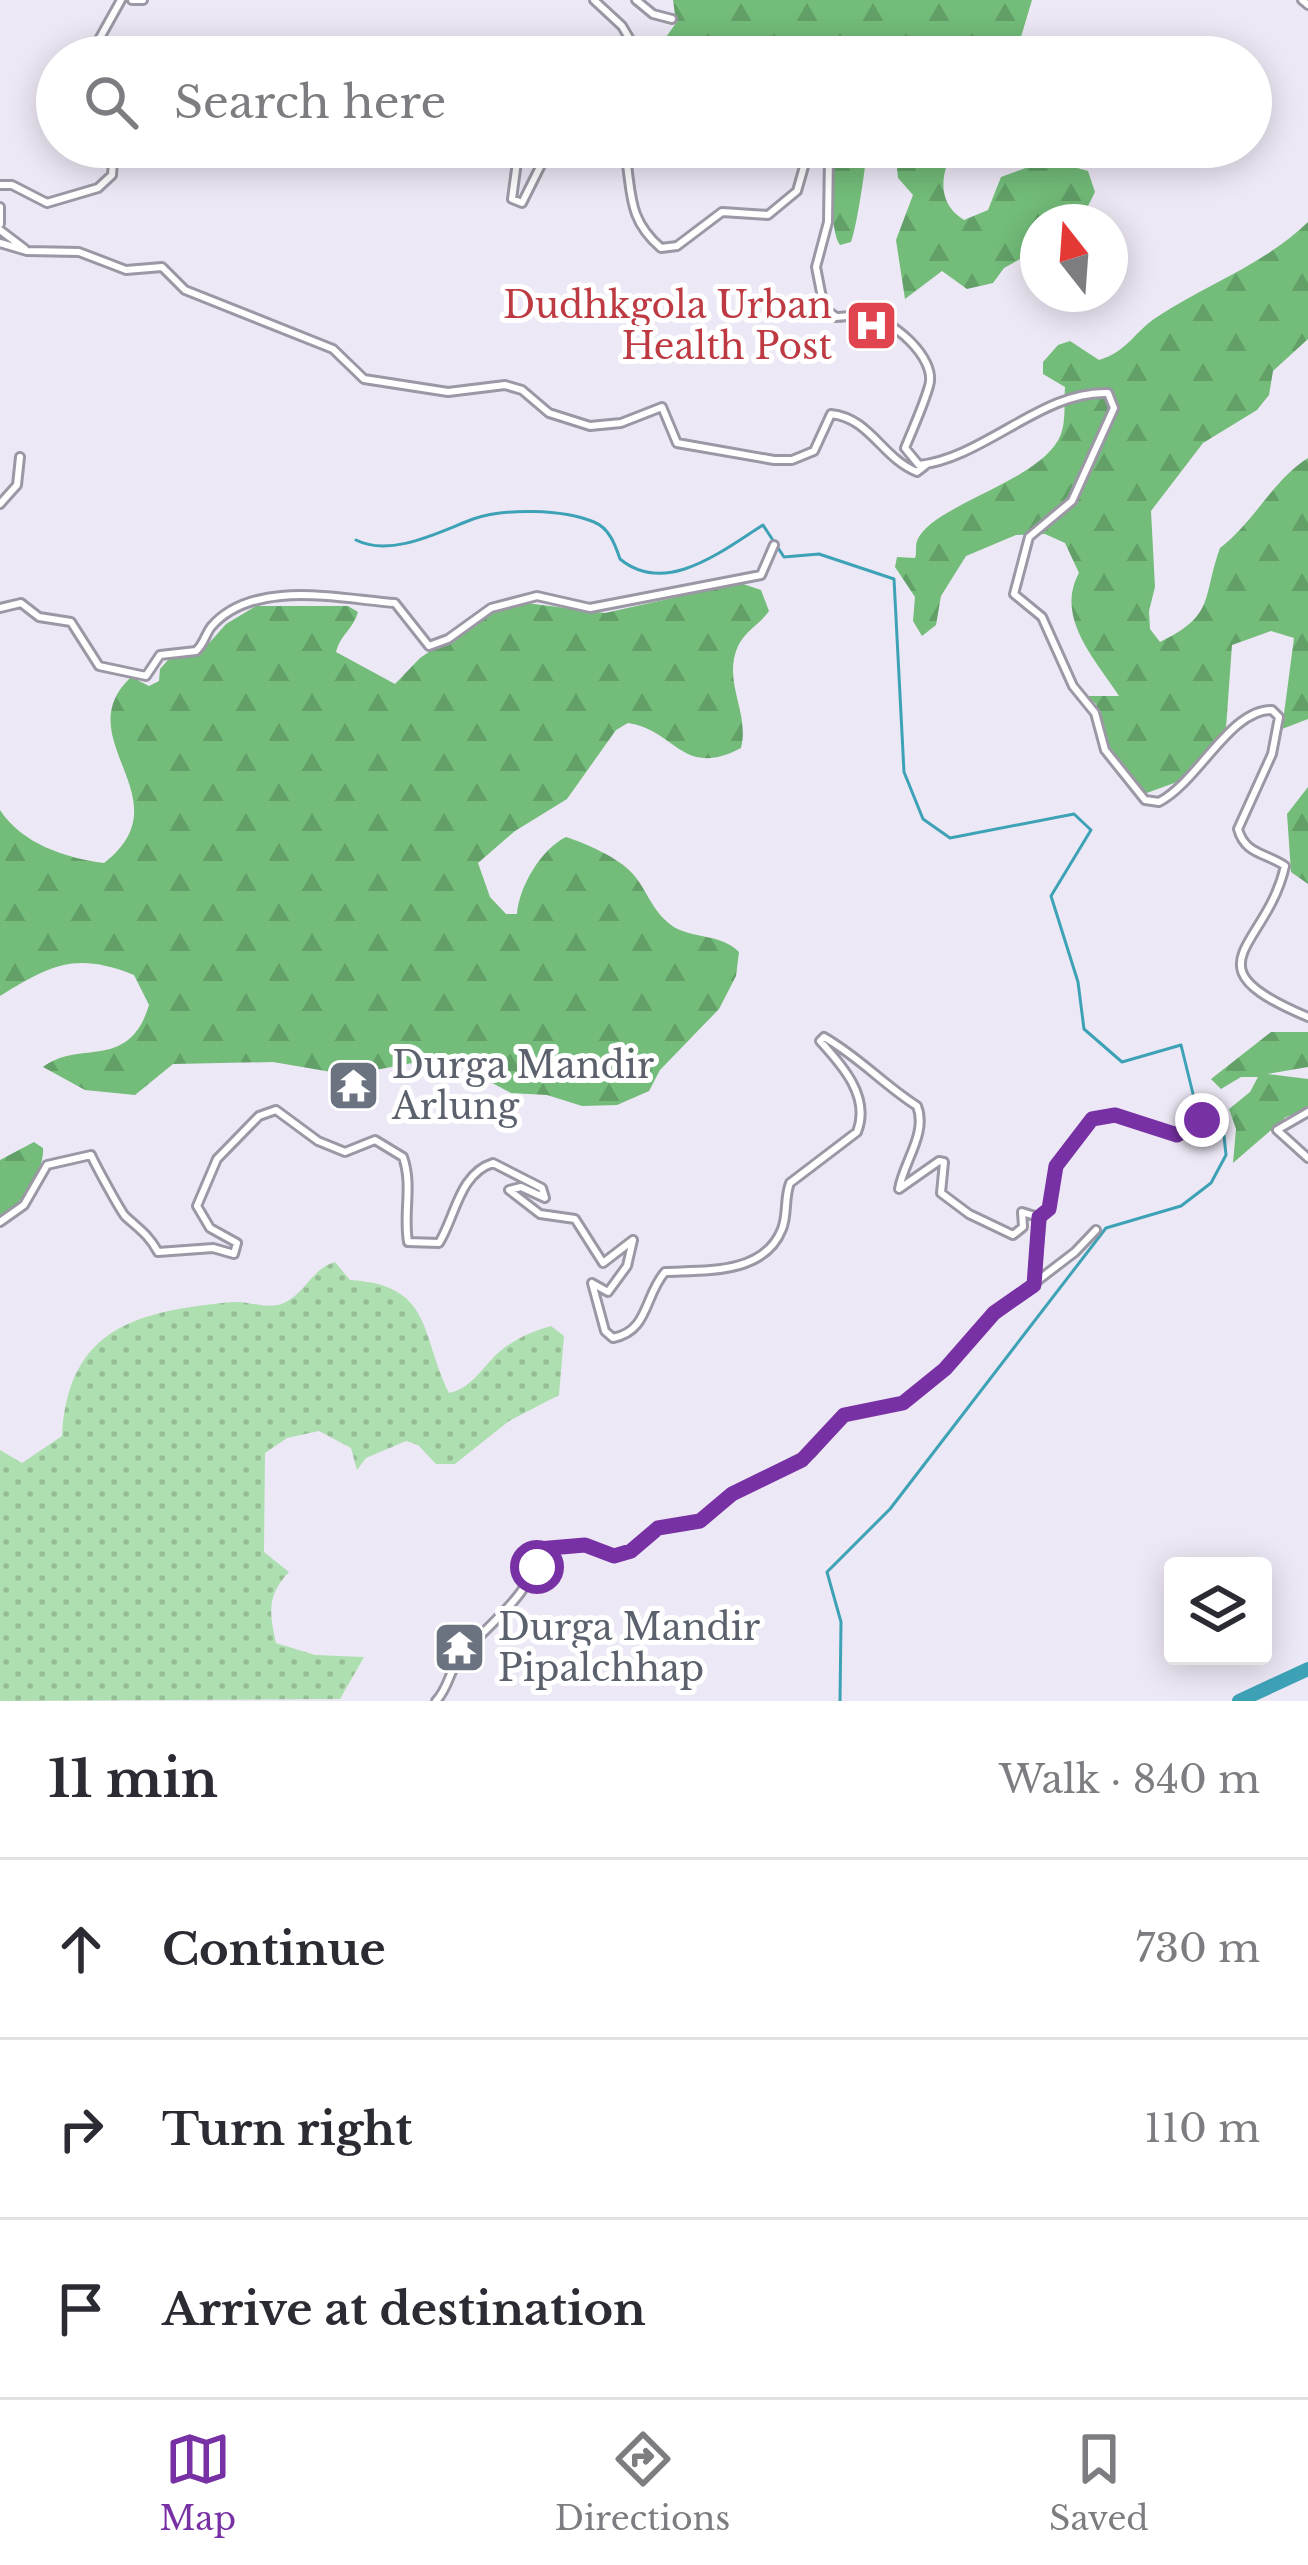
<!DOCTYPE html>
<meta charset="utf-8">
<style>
:root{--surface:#fff;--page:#f7f7f7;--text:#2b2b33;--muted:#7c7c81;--line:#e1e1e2;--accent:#7831a4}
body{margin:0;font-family:"Libre Baskerville",serif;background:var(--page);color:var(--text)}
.controls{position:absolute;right:36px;bottom:36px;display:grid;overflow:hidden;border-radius:12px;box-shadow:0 6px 30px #0003}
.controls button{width:108px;height:108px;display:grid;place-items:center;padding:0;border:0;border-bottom:3px solid var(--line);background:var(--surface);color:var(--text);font:60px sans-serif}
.compass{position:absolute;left:1020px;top:204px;width:108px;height:108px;border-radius:50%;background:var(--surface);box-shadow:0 6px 30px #0003;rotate:343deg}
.stop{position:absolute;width:36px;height:36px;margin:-27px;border:9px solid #7831a4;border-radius:50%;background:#fff}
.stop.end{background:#7831a4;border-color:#fff;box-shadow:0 3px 12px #0008}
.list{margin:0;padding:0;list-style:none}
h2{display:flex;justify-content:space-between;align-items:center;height:156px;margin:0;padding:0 48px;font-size:51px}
h2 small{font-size:39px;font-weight:400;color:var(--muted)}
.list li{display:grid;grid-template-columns:78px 1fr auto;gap:36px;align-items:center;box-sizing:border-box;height:180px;padding:0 48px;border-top:3px solid var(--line)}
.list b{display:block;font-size:45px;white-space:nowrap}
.list em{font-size:39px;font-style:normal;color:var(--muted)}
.icon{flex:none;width:66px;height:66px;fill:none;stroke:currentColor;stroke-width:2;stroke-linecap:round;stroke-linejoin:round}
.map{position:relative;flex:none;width:1308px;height:1701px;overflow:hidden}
.search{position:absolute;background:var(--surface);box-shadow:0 6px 30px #0003;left:36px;right:36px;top:36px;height:132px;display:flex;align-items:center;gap:30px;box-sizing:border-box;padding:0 42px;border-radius:66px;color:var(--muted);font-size:45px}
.sheet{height:696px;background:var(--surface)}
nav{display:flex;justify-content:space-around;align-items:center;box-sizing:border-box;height:168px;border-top:3px solid var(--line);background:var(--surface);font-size:33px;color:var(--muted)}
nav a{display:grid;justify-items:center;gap:6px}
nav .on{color:var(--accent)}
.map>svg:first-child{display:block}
</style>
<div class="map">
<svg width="1308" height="1701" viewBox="0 0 1308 1701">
<defs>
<pattern id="grass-dots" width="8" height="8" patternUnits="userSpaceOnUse" patternTransform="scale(3)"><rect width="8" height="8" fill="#aedfb0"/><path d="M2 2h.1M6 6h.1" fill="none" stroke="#95be96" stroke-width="1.8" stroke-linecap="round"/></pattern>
<pattern id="forest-firs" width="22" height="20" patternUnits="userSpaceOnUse" patternTransform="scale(3)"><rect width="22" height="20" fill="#73bc79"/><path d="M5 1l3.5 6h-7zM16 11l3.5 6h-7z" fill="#62a068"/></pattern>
</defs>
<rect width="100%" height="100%" fill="#ede8f5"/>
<path fill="url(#grass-dots)" d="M335,1262L350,1280C433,1285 420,1334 449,1393C474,1388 484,1363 504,1348C519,1337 534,1331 551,1326L564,1336L559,1395L509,1421L455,1464H436L418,1445L406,1441L366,1458L357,1470L351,1448L319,1431L287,1438L265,1453L264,1552L289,1572C267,1595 269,1612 276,1643L315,1655L364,1657L340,1699L0,1701V1450L22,1463L62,1436C68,1326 139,1311 233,1302C248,1301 261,1308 278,1305C303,1299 310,1269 335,1262Z"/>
<path fill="url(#forest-firs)" d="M673,0H1032L1015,57H652L676,23Z
M828,147H867C866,165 857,226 851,242L840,245C829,230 832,170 828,147Z
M895,147H955C941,172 935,202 964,220L988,210L1001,177L1048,160L1088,171L1095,192L1080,222H1038V249L1004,268L993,283L967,289L942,271L905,299L896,240L913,195L898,178Z
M1308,222V339L1273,371L1269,395L1257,410L1203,443L1151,511L1155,587L1149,611L1150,629L1160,642C1216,615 1202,598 1220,548C1256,520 1272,481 1308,458V719L1282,729L1294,638L1271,631L1232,645L1226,728L1177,782L1144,794L1107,745L1096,704L1086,696H1119C1094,658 1055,617 1079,573L1065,543L1045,534L1016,535L966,556L941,596L936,625L922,636L913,621L915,597L895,567L897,557L915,558C917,552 915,546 917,541C931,504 1043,482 1061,434C1066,421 1064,401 1065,387L1043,374V362L1058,345L1070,341L1099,360C1127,352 1134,332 1157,317C1207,284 1265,264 1308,222Z
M740,583L761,590L769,611C760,624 745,631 738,646C722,682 750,712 741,748C682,779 676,730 628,723L616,730L567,799L515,831L478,863L490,897L506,914H517C519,887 541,849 566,837C585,843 619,858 632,873C647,889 651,910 671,925C690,939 721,933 739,952L736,976L719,1009L660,1070L649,1091L617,1105L582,1106L547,1095L511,1093L444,1057L349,1075L273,1062L173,1064L135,1095L85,1090L43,1067C80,1039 129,1072 149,1005L134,975C76,952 52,964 0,996V810C22,844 66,858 104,863C187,799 65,739 131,677L149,686L159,681L160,669L168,660L202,651L226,624L256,606H348L358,612C354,628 340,635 336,652L395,684L420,658L491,610L526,603L605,613Z
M1308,787V884L1291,872L1287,814Z
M1271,1032H1308V1067L1267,1074L1308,1079V1109L1286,1117L1233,1163L1236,1129L1229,1109L1250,1092L1258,1077H1241L1221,1089L1211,1079Z
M34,1142L43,1148C45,1172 18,1207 0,1220V1160Z"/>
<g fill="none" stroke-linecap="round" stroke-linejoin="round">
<path stroke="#3ea2b7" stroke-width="3" d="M356,540C391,558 441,531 473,519C504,508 563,509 594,522C609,528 615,544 620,559C666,597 723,550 763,525L784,557L819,554L894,579L904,772L923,819L950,838L1074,814L1091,830L1051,896L1078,982L1084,1029L1122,1062L1181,1045L1194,1098L1215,1118L1224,1136L1226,1155L1211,1183L1181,1206L1106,1228L890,1509L827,1572L841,1622L840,1701"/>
<path stroke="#3ea2b7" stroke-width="14" d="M1239,1701L1308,1669"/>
<defs>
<path id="minor" d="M132,0H143
M594,0L622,26L635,48L630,57
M636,0L653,14L672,19
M1302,0L1308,5
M96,57V45L121,0
M519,147L512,199L522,203L541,165L562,147
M624,147C633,190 625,217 661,248L677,246L722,212L768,215L797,191L809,149L829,156L828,222L816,267L824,308L836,317C845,317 856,314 864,315C890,317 938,358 929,386C923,407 913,428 905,448L919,465C984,458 1043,390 1108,393L1114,408L1072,501L1029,537L1014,594L1042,617L1073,686L1095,713L1105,750L1145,800L1159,802C1199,781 1230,709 1272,710L1279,717L1272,754L1238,829C1245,855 1267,853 1285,866C1266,950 1184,965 1308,1017
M0,185H12L47,203L98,188L112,175L114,147
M0,207V224
M0,230L25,249
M0,243L27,251L79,252L126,270L162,267L185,290L333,349L364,379L448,392L505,385L522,390L549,413L590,426L621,423L662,407L677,443L774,460H792L814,451L831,414C870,418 882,458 917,472L926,465
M0,504L17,485L20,457
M0,608L21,603L39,617L71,622L99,666L146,676L160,655L196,651C204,644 205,635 211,627C253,578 340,599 395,603L429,646L448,639L491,608L537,596L590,608L761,575L774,545
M1308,1112L1277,1130L1308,1158
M1039,1217L1049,1209L1056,1166L1092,1119L1115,1115L1177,1135L1205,1119
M0,1222L24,1205L47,1165L91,1155C96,1166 120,1210 125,1216C139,1229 149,1235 158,1252L213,1248L234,1254L237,1243L210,1228L197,1206L217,1159L259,1116L276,1110L318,1141L345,1152L375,1140L403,1157C413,1186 403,1212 408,1242L439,1243C456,1215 459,1174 493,1163L542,1188L545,1198L521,1187L509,1190L540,1214L575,1219L603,1263L633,1240L627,1266L608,1292L592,1283L605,1331L613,1338C649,1331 644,1296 665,1272C705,1270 764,1275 782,1229C788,1214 784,1198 790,1183L857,1132C871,1097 842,1065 820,1041L824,1037C859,1057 884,1085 917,1106C928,1133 903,1163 899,1189L939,1161L944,1162L941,1193L969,1214L1013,1235L1023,1227L1022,1212L1041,1218L1034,1285
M436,1701C448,1689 449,1672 459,1659C485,1625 535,1595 538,1549L585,1545L614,1556L625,1554L659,1528L700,1521L732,1494L811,1453L844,1415L903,1403L945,1369L994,1314L1075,1252L1096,1230"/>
</defs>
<use href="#minor" stroke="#9c97a4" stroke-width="12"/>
<use href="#minor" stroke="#fff" stroke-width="6"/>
</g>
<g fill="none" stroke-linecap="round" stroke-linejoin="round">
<path stroke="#7831a4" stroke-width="15" d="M537,1567L538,1549L585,1545L614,1556L631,1551L658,1528L700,1521L732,1494L802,1460L844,1415L903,1403L945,1369L994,1313L1034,1285L1039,1217L1049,1209L1056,1166L1092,1119L1115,1115L1177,1135L1202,1120"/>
</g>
<defs>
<symbol id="hospital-square" viewBox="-11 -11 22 22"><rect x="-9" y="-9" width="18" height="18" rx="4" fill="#e0444e" stroke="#fff"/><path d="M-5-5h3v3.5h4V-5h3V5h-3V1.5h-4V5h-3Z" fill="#fff"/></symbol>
<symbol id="temple-square" viewBox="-11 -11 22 22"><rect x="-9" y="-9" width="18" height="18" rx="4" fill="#6b7280" stroke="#fff"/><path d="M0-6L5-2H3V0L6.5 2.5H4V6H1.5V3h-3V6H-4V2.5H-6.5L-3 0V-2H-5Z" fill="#fff"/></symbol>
</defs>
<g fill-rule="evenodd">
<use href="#hospital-square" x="842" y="296" width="59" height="59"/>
<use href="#temple-square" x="324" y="1056" width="59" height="59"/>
<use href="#temple-square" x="430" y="1618" width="59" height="59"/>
</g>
<g text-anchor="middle" stroke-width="10" stroke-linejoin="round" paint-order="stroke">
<g font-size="36" fill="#be3a42" stroke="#fff" text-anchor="end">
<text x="832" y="318">Dudhkgola Urban<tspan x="832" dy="41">Health Post</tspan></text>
</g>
<g font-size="36" fill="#5b616d" stroke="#fff" text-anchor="start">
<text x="392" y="1078">Durga Mandir<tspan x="392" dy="41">Arlung</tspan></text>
<text x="498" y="1640">Durga Mandir<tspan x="498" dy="41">Pipalchhap</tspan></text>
</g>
</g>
</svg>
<div class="controls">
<button><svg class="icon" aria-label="layers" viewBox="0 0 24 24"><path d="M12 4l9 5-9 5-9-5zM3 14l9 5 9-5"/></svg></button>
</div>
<svg class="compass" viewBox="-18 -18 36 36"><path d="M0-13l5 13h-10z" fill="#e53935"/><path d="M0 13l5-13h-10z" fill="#7c7c81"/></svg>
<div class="stop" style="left:537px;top:1567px"></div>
<div class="stop end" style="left:1202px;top:1120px"></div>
<div class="search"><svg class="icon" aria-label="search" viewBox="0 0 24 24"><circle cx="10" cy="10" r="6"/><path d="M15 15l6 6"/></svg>Search here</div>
</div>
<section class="sheet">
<h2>11 min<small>Walk · 840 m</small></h2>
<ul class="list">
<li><svg class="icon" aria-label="ahead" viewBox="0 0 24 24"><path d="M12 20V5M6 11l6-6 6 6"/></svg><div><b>Continue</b></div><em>730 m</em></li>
<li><svg class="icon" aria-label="right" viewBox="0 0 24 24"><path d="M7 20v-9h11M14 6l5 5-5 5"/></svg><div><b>Turn right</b></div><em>110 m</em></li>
<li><svg class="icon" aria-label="arrive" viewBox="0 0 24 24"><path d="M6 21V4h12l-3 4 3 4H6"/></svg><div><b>Arrive at destination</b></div></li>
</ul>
</section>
<nav>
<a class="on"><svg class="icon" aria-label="map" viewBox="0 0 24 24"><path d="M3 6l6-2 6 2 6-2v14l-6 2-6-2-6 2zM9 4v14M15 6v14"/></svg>Map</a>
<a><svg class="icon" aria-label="directions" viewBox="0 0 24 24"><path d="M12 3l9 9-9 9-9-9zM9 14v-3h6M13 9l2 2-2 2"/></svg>Directions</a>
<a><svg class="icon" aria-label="saved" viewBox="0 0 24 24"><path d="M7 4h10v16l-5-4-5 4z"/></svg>Saved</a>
</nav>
